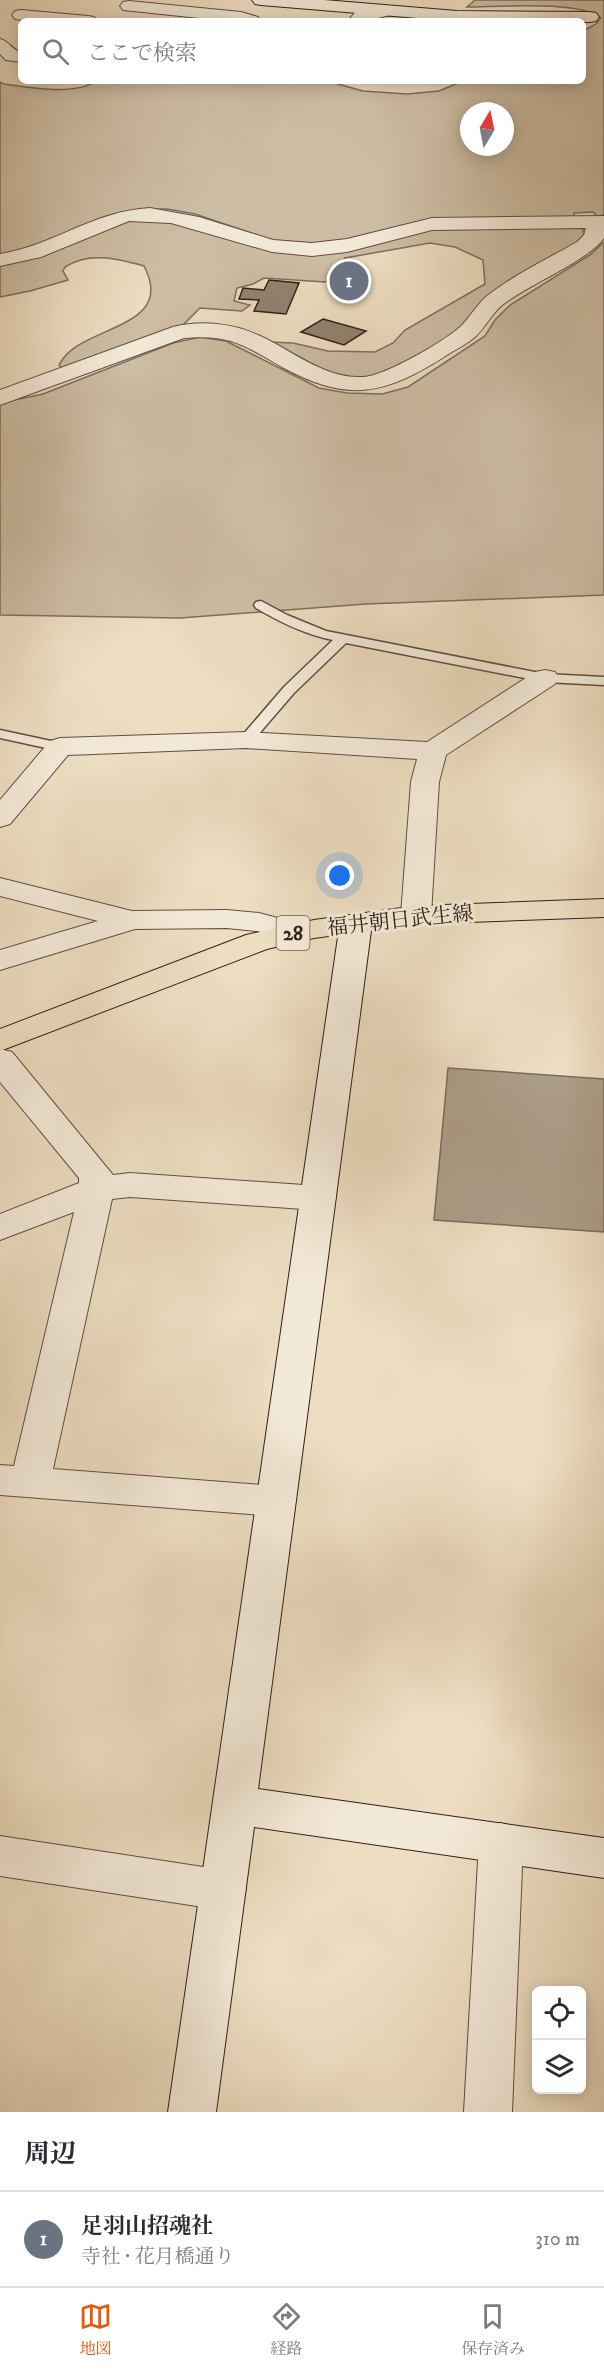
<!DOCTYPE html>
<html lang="ja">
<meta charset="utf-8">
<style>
:root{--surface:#fff;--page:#f7f7f7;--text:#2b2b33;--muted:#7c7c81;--line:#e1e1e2;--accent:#ea580c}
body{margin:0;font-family:"IM FELL DW Pica","Noto Serif JP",serif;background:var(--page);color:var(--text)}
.controls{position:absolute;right:18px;bottom:18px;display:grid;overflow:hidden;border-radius:9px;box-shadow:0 3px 15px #0003}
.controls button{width:54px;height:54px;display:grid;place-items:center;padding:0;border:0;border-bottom:2px solid var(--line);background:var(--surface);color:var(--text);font:30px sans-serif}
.compass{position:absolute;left:460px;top:102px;width:54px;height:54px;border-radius:50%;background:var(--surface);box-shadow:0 3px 15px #0003;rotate:10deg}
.you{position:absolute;left:340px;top:876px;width:21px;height:21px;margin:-15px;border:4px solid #fff;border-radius:50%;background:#1a73e8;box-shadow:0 0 0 9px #1a73e833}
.badge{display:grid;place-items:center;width:39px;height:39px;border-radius:50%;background:var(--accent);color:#fff;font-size:20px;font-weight:700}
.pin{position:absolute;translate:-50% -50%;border:3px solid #fff;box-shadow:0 2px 6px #0006}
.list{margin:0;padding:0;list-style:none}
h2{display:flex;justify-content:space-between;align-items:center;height:78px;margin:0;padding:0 24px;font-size:26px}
h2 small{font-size:20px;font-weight:400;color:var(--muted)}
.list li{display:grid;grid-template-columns:39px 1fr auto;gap:18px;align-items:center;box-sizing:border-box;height:96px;padding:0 24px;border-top:2px solid var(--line)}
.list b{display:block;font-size:22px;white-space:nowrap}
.list p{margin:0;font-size:20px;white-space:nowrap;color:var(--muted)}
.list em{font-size:20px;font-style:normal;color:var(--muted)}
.icon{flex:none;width:33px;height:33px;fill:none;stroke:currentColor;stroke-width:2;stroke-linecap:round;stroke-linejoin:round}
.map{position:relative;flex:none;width:604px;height:2112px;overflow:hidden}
.search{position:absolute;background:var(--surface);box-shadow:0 3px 15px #0003;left:18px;right:18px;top:18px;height:66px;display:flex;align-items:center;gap:15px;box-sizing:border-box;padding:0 21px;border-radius:9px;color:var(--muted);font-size:22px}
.sheet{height:174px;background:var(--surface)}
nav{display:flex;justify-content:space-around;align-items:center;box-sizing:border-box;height:84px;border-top:2px solid var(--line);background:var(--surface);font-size:16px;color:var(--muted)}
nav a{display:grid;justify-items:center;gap:3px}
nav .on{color:var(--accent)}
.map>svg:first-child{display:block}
</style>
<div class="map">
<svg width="604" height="2112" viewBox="0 0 604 2112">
<rect width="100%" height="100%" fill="#edddc1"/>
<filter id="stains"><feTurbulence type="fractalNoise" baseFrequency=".00333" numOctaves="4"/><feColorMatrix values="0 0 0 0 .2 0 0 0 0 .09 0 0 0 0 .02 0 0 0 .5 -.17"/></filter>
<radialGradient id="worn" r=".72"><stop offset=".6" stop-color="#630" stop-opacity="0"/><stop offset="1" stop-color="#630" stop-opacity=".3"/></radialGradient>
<path fill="#cdbda4" stroke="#7e6e5e" stroke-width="1.5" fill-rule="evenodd" d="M475,0H604V215L597,216L593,212L574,213V217L420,221L329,245L278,242L195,214L167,209H150L122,212L101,219L33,250L0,257V82L4,84C29,87 75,96 96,81H327L363,91L407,94L439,91L463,81H583V31L596,24L601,18C577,0 499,7 467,7ZM469,111H505V147H469Z
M164,218L273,251L420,230L581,226L585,235L576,245C542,265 480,292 464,328L383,379L329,375L268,342L293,343L328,351L375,352L393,343L405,330L485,284L483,260L455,247L430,243L345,258L339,267L340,276L325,282L264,278L253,284L237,288L234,301L250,305L242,311L200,308L180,328L62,369L59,365C78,324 178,331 144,266C118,259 90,251 65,267L63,271L68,280L30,291L0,297V263L126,219Z
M604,242V595L366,604L180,618L0,615V403L43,394L173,343L200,337L226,341L319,388L347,393L382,394L408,387L485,336L495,320L510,305L590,255Z"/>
<path fill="#ac9d88" stroke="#7a6b5b" stroke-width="1.5" d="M448,1068L604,1079V1232L434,1220Z"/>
<path fill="#928270" stroke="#2f2018" stroke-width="1.5" d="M269,280L299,283L286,314L254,311L259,300L239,299L243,288L264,290Z
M323,319L366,331L344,345L301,332Z"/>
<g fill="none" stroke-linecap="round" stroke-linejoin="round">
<defs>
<path id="lane" d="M261,601L287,615L326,631L545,674L604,677V685L545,682L346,643L294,693L251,743L246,744L239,740L241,737L284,687L333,640C306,635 280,622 256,608L254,605L256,602Z
M0,730L65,744L67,747L60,751L0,738Z"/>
<path id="street" d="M129,1L241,12L258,17L261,21H228L123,10L120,6L123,2Z
M384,6L390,7L393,11L390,15L366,21H348L356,11Z
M21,10L88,16L94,17L97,21H30L15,19L12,15L15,11Z
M0,39C9,41 13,51 21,52V62L6,60L0,54Z
M150,208L199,217L273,240L312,243L347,239L432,218L604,216V238C588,261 527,285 501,306C491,315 485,328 475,337C466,345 454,350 444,357C384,395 348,403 282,367C244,345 230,334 184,338L0,405V390L173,327C201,320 232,323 258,335C292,350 324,379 363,377C385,376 443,342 460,327C470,318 476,305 487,296C514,275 547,259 577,242L584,235L586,228L432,230L347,252L312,256L272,252L171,223L129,221L41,257L0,266V254C55,245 93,211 150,208Z
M545,670L555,672L559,678L555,684L446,755L439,782L431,915L427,922L416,924L405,922L401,915L411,782L417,759L246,748L68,755L10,824L0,827V800L50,741L60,738L246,732L427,742L535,672Z
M0,878L132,911L227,910L259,913L308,926L313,933L308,940L297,942L257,931L227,928L135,929L0,970V950L98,921L0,896Z
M0,1049L12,1052L113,1175L130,1173L318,1186L330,1190L336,1198L330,1206L318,1210L130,1197L112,1199L53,1469L276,1486L290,1490L296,1501L290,1512L276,1516L0,1495V1465L14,1466L74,1212L0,1240V1214L79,1183V1178L0,1082Z
M501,1823L517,1829L523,1843L512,2112H464L479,1843L485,1829Z
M0,1836L223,1870L239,1876L246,1890L239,1904L223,1910L0,1876Z"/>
<path id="secondary" d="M252,0H324L457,11L590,12L596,13L599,17L596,21L590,22L454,21L261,5L255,4Z
M356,914L367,916L372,923L258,1789L604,1838V1878L254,1827L216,2112H168L340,923L345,916Z"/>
<path id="primary" d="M604,899V917L416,924L314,938L267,949L0,1051V1029L246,935L314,920L416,906Z"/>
</defs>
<use href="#lane" stroke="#5e4f42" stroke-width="3"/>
<use href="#street" stroke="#5e4f42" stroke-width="2"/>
<use href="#secondary" stroke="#2f2018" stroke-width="2"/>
<use href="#primary" stroke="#2f2018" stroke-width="2"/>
<use href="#lane" fill="#f3e9d7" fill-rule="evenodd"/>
<use href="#street" fill="#f3e9d7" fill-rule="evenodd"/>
<use href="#secondary" fill="#f3e9d7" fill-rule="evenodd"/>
<use href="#primary" fill="#edddc1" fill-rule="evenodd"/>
</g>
<g text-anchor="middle" stroke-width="6" stroke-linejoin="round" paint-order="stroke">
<rect fill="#f3e9d7" stroke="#6a5c51" stroke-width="1.5" x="276.5" y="916" width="33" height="34" rx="4.5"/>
<g font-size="20" font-weight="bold" fill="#2f2018">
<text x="293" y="940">28</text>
</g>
<g font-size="21" fill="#2f2018" stroke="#f3e9d7">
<text transform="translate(400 920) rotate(-6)" y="7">福井朝日武生線</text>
</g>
</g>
<rect width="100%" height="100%" filter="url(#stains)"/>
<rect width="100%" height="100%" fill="url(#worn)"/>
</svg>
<div class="controls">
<button><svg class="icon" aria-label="locate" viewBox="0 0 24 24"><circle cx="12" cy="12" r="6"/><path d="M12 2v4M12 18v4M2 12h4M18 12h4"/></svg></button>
<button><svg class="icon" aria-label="layers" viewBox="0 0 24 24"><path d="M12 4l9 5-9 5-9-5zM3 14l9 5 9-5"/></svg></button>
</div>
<svg class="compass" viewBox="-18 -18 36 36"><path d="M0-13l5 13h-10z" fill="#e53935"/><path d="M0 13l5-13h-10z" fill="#7c7c81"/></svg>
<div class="you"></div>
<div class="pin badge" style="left:349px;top:281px;background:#6b7280">1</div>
<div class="search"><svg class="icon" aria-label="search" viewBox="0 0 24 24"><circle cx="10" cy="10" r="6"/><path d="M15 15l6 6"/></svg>ここで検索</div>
</div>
<section class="sheet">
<h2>周辺<small></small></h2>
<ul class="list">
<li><span class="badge" style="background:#6b7280">1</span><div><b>足羽山招魂社</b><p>寺社 · 花月橋通り</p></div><em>310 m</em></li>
</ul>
</section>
<nav>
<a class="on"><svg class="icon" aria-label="map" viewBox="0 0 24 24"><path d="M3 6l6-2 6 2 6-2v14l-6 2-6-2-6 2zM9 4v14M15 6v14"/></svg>地図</a>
<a><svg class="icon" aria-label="directions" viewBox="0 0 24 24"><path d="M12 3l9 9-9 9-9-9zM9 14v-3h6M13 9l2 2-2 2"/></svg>経路</a>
<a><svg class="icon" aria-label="saved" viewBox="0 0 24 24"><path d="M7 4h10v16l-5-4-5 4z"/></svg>保存済み</a>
</nav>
